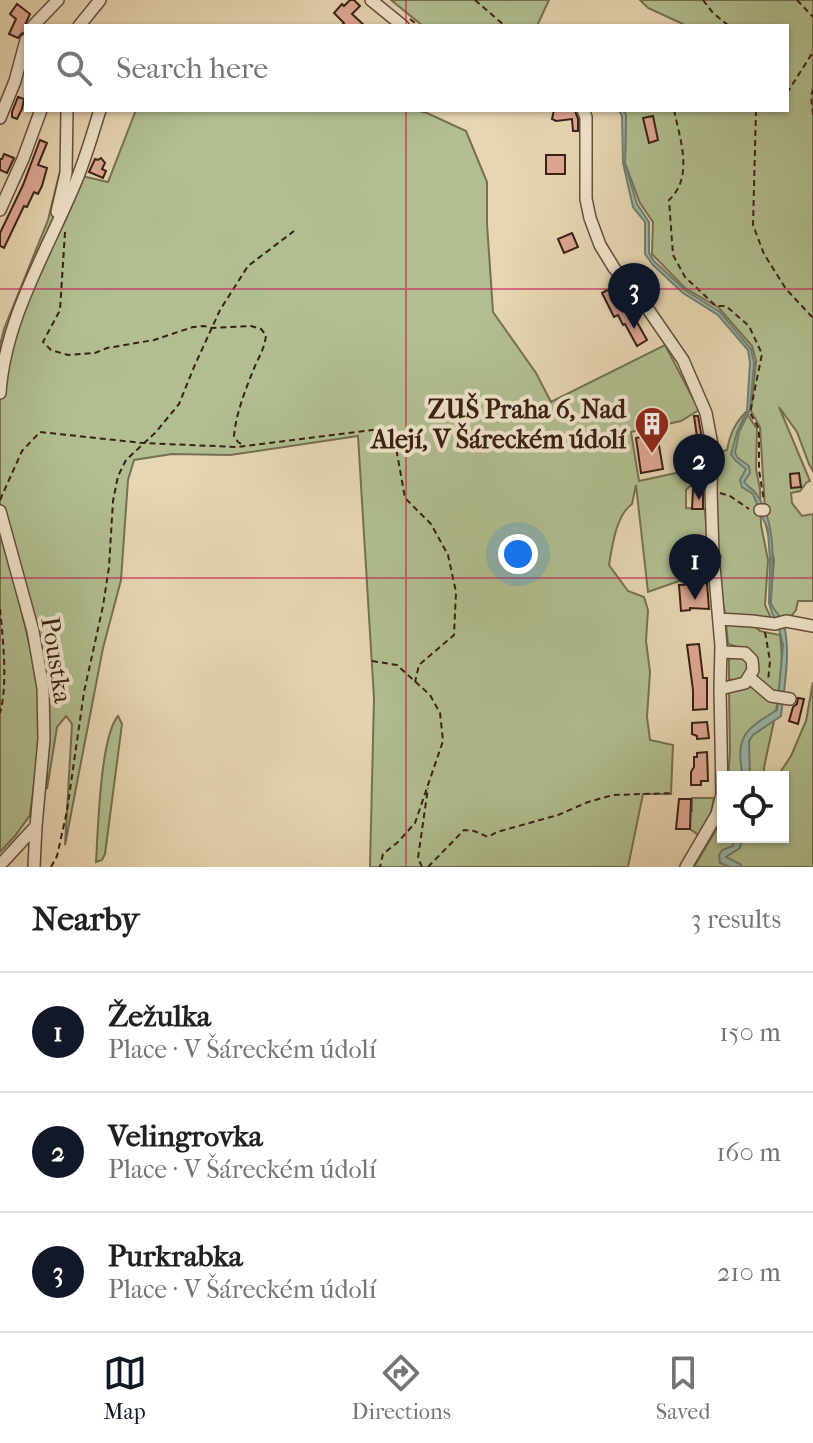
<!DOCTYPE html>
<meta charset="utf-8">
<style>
:root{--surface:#fff;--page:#f6f6f6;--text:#202124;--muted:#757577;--line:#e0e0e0;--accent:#111827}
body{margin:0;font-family:"IM FELL French Canon",serif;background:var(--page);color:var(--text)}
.controls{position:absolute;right:24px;bottom:24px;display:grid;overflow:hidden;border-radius:0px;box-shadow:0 2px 6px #0004}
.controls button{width:72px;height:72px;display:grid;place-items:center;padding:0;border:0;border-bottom:2px solid var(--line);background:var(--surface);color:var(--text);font:40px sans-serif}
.you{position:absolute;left:518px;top:554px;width:28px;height:28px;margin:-20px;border:6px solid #fff;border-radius:50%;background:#1a73e8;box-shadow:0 0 0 12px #1a73e833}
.badge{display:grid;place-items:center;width:52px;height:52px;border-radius:50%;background:var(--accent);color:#fff;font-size:26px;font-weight:700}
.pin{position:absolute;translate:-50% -66px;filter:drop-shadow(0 2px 4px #0008)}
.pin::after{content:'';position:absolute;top:42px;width:28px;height:24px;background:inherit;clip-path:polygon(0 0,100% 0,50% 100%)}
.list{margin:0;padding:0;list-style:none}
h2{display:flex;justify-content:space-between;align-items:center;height:104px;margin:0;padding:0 32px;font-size:34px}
h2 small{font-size:26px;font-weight:400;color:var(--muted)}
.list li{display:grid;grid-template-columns:52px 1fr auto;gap:24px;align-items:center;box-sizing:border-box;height:120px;padding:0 32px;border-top:2px solid var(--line)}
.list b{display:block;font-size:30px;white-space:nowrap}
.list p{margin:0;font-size:26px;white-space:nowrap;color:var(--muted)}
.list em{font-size:26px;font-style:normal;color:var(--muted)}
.icon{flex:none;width:44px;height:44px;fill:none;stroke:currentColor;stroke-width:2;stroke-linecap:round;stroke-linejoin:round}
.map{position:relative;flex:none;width:813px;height:867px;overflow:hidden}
.search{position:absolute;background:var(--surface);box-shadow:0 2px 6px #0004;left:24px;right:24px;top:24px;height:88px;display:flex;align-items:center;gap:20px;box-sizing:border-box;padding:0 28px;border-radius:0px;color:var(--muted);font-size:30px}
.sheet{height:464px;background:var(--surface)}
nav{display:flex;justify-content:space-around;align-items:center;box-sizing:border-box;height:112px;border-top:2px solid var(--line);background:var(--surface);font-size:22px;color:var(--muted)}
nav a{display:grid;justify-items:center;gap:4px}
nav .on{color:var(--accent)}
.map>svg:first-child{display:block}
</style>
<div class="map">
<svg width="813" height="867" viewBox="0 0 813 867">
<rect width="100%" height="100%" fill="#e7d6b2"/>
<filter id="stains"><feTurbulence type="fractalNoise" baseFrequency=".0025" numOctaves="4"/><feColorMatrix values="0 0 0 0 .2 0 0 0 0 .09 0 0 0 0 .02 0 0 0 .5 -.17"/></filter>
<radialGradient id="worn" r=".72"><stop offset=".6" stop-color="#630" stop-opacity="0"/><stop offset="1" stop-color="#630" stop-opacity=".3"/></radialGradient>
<path fill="#b1bf90" stroke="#767052" stroke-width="2" d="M391,0H549L537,26H423Z
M640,0H813V471L809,464L797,432L779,407L810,481L807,482L800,491L791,493L792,503L802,516L813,514V601H798L796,610L788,620L780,619L770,606L774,560L766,525L760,427L751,411L756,361L752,346L719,308L685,288L652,254L653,222L640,203L625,163L626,117L624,110H787V26H683V24L648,8Z
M136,110H415L427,113L466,131L487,182V224L493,312L536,373L551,402L665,345L699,410L681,421L631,432L639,481L699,468V477L686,490V508L705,509L710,575L707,579L679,581L648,592L636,485L632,504C616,515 612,547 609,565L628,591L644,597L648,610L646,641L650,672L647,717L650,740L673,745L671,794H643L628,867H370L374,698L358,436L230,455L172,454L134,460L128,480L121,580L103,648L65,845L72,724L66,716L57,727L47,789L48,688L27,588L9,525L0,508V345L4,329L48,220L60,171L108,182Z
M746,412L757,429L756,469L760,489L761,525L768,560L765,605L771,618H726L717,575L718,558L721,557L720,554L718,553L715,454L727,450C730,434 735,423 746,412Z
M0,530L3,532L40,690L37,763L30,815L15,836L0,852Z
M726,623L752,624L760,631L780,635C787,681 772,725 764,768V772L772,777H728L730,752L729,691L752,680L744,649L728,644Z
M736,654L748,660L747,677L736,682L729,679V656Z
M813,682V867H694L723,818V837H783V777H777L791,756L806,721Z
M118,716L122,724L105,854L102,860L96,862C98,831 100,737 118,716Z
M692,798H714L711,813L701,834H697L690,829V812L677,811H692Z"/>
<path fill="#97b9ab" stroke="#727c6f" stroke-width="2" d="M619,110H623L626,115L625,164L637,204L649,222V253L654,261L685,290L720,312L751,349L754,363L750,410L739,432L735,453L738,458L749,466L750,473L744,482C748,487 754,490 757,495C778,526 772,568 771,603C774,612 781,615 784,625C791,653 784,687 781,716L753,735L749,741L750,776L753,777H743C735,737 744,730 777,710L783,645L777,621L772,613L769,603L770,560L768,530L753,494L742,487L740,480L746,469L735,460L731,454L737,432L747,411L750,362L748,350L718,315L683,293L653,265L645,254V222L633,207L623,163L622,116Z
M735,837H742L740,848L726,857L740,864L742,867H730L720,863L719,855L722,850L733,846Z"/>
<path fill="#dea793" stroke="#3a2014" stroke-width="2" d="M350,0H354L360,6L352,14L365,26H341L344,23L334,13L342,4L344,6Z
M17,4L30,14L25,25L26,32L21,34L18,38L9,34L16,19L10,14Z
M18,97L24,99L22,109L17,119L12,117V112Z
M554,110L575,111L578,119V131H573L572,119L556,121L552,119Z
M653,116L658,140L649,143L643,118Z
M40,140L47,143L38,165L47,168L42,186L38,194L34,192L27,207L24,206L4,248L0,246V233L23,185Z
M4,154L14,158L7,173L0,170V159H2Z
M546,155H565V174H546Z
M101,158L105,163L102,169L106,171L103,178L89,172L95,159L98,160Z
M572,233L578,247L564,253L558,239Z
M613,287L620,301L624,299L647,340L637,346L625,324L623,325L618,315L614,317L602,293Z
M694,416H698L703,444H698Z
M657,434L663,469L641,473L636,438Z
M799,473L801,487L791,488L790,474Z
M693,490H703V509H692Z
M707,583L709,609L690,608V610L681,611L679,585Z
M699,644L703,678H707V709L693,710V690L687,645Z
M798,698L804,699L798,724L789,721L793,707L797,704Z
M707,722L709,738L697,739V736L692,734V723Z
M707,752L708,781H701V785H691V772L694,767V757H697V753Z
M679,799H691L690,829H676Z"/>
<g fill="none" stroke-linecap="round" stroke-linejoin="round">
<defs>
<path id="minor" d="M371,0L403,26
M33,26L58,0
M79,26L100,0
M583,110L586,117V199L590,218L600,245L614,268L641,299L683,360L706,413L712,445L711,490L713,554L721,646L720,689L722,794L717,814L686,867
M0,118L15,81L26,40
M0,210L23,159L41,110
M57,212L66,173L67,110
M0,393C5,319 46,253 74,186C85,161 92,135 100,110
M760,510H764
M0,511L33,631L43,688L44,739L36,826L34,867
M719,619L752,621L775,624L786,621L813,626
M750,678L771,696L790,699
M720,689L745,683L753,670L752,660L745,653L721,652
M0,865L36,826"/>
</defs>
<use href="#minor" stroke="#654e3c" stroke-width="14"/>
<path stroke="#3a2014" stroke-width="2" stroke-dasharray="6 4" stroke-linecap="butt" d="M475,0L505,26
M703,0L713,13L729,26
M797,0L813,17
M410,19L419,26
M813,89L811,96L813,115
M787,93L813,52
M674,110C680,139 694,177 669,200L673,255L685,277L716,306H726L749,326L762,354L750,413L759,429V470L764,501
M756,110L753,225L764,254L786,289L813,318
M65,232L60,310L43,342L51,350L68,355L95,353L107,348L154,340L193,327L204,326L212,328L251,326L261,329L266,335C265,347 260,355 255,366C246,388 236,413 234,436L238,442L243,445
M720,493L730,496L749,509
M0,500L22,451L40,432L143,443L237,447L380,429L395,442L405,498L431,524L448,555L456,592L454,635L419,665L415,682
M0,609C3,639 8,684 0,713
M765,632L770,661L768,681
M372,661L397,665L430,695L440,713L443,741L415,823L398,842L383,854L380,867
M51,867L57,856L67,811L84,692L103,606L109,567L113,501L118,476L126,460L156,432L179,404L194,367L220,310L248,266L294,231
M422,867L418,858L428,788
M428,867L464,830L474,831L488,837L497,832L558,815L588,802L613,795L674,793"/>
<use href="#minor" stroke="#efe4cd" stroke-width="11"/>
</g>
<path fill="none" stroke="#c2185b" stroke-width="2" stroke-opacity="0.55" d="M406,0V26M406,110V867M0,289H813M0,578H813"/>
<defs>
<symbol id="building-pin" viewBox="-11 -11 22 30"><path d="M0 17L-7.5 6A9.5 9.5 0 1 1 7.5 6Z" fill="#8f2418" stroke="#efe4cd"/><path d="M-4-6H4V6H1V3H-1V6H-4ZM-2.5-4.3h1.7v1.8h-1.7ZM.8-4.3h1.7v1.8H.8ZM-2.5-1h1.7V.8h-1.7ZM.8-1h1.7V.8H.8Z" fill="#fff"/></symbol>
</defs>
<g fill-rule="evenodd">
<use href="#building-pin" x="632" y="404" width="40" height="54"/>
</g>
<g text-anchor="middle" stroke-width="8" stroke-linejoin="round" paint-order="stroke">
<g font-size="26" font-weight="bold" fill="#3a2014" stroke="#efe4cd" text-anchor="end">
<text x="626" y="418">ZUŠ Praha 6, Nad<tspan x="626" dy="30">Alejí, V Šáreckém údolí</tspan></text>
</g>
<g font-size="26" fill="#3a2014" stroke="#efe4cd">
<text transform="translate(57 660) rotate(81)" y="9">Poustka</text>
</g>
</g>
<rect width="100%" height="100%" filter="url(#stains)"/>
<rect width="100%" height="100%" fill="url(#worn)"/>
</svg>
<div class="controls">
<button><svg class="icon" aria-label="locate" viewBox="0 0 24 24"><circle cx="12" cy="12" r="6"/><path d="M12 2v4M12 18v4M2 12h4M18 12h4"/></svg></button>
</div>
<div class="you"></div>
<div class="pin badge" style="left:695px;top:600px">1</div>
<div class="pin badge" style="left:699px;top:500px">2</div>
<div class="pin badge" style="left:634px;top:329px">3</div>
<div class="search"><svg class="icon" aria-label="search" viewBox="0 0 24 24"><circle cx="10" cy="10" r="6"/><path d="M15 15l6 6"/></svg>Search here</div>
</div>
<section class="sheet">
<h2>Nearby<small>3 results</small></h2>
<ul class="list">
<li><span class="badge">1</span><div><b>Žežulka</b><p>Place · V Šáreckém údolí</p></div><em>150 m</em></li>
<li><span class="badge">2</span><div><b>Velingrovka</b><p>Place · V Šáreckém údolí</p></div><em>160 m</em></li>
<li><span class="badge">3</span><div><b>Purkrabka</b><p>Place · V Šáreckém údolí</p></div><em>210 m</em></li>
</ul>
</section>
<nav>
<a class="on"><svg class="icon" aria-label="map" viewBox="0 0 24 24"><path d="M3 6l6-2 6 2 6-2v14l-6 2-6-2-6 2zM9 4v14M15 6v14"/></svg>Map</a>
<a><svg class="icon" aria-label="directions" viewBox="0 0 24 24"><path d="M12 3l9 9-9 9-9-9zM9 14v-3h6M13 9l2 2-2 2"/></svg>Directions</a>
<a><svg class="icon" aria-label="saved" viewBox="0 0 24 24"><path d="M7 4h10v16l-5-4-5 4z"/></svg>Saved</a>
</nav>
